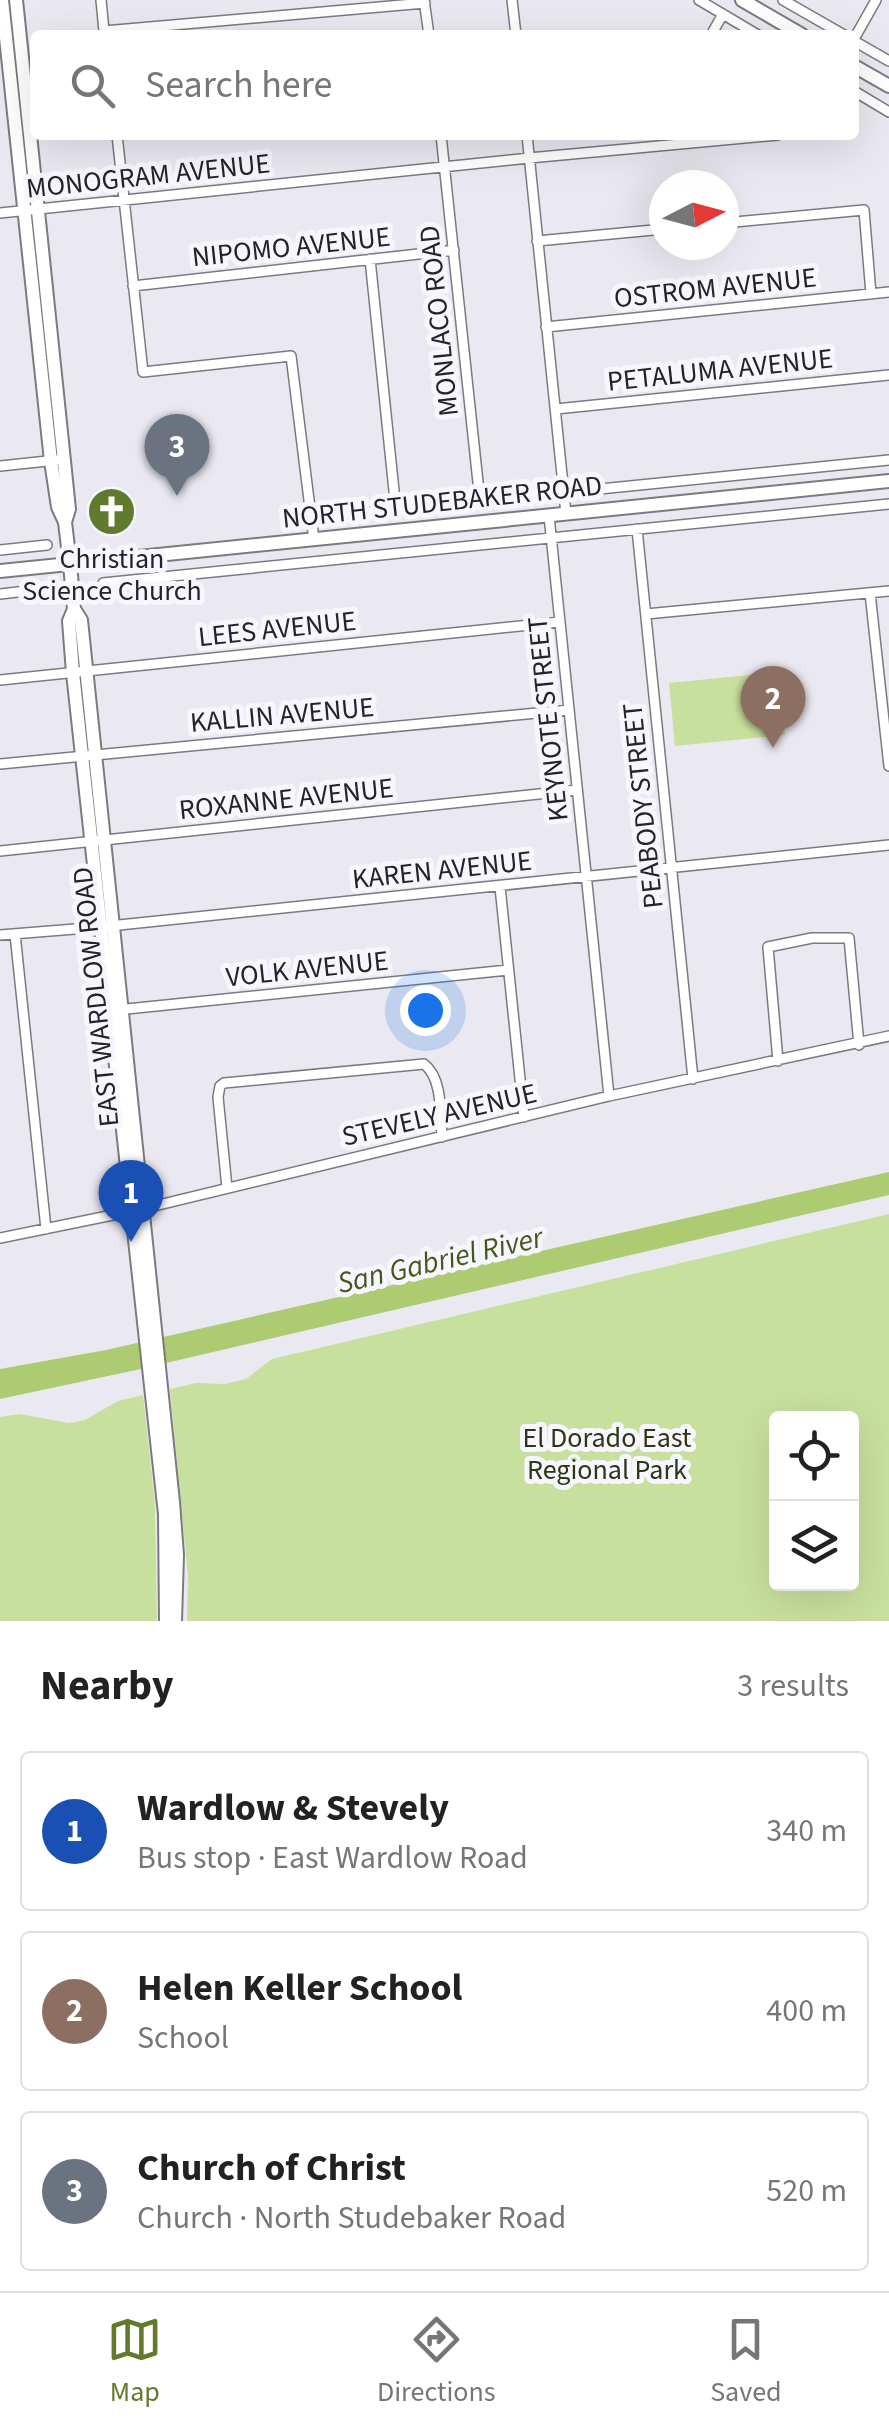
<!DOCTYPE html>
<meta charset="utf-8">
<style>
:root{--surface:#fff;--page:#f2f2f2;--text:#222;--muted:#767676;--line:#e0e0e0;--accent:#627a2c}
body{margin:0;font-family:"Source Sans 3",sans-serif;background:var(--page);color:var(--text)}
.controls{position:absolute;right:30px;bottom:30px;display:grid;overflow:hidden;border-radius:10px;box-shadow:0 10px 40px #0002}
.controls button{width:90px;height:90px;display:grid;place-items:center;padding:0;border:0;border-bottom:2px solid var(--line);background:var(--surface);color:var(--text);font:50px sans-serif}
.compass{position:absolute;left:649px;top:170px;width:90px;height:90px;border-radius:50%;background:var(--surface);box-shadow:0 10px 40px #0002;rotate:84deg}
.you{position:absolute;left:425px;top:1010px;width:35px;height:35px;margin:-25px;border:8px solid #fff;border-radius:50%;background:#1a73e8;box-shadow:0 0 0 15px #1a73e833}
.badge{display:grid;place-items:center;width:65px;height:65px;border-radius:50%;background:var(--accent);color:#fff;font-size:32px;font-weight:700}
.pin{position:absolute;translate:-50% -82px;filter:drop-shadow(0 2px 5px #0008)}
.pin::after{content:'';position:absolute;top:52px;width:35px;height:30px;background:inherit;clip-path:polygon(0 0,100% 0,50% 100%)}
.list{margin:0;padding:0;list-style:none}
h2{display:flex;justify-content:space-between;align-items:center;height:130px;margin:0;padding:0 40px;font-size:42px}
h2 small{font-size:32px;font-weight:400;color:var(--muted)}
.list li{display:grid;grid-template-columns:65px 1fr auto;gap:30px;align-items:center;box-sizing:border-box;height:160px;margin:0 20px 20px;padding:0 20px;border:2px solid var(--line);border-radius:10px}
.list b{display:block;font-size:38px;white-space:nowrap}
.list p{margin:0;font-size:32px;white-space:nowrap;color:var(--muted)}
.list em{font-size:32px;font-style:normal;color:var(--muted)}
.icon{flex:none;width:55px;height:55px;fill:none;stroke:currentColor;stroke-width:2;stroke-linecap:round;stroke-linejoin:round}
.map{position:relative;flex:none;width:889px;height:1621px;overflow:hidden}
.search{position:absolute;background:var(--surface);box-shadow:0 10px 40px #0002;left:30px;right:30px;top:30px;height:110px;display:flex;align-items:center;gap:25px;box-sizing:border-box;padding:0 35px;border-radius:10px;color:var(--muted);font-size:38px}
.sheet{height:670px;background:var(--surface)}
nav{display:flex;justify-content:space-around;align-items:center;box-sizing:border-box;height:140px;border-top:2px solid var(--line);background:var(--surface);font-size:28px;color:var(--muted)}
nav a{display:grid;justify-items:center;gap:5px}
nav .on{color:var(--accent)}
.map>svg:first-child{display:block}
</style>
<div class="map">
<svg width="889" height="1621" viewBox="0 0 889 1621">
<rect width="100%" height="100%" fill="#eae9f1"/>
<path fill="#c8e09e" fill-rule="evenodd" d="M779,672L785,735L675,746L669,683Z
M889,1214V1621H187L188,1577L170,1389L196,1383L225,1384L246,1379L272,1359ZM776,1418H852V1584H776Z
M143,1395L155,1503L157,1621H0V1417L20,1414L69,1423L85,1420L118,1401Z"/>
<path fill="#adcb70" d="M889,1172V1195L136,1370L0,1399V1369L106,1350Z"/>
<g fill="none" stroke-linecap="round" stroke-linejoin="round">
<defs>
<path id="minor" d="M101,0L104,31L425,3
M424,0L429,35
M512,0L516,35
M699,0L758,35
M783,0L844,35
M711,35L723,14
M854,39L876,0
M854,41L889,61
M854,91L889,112
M117,135L143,372L291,356L314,540
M441,135L480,501
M527,135L566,514
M0,213L529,158L778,135
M724,223L864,210L871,294
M537,241L664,229
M370,259L396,510
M133,286L454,250
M546,327L889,292
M556,409L889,375
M0,466L57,460
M549,516L609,1096
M312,518L889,460
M637,529L693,1079
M0,550L47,545
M103,583L889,504
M870,593L889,766
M0,594L43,589
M646,614L889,591
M0,680L559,622
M0,764L569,710
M0,851L577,790
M500,887L524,1117
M15,934L46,1229
M0,935L100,927L889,845
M117,1010L508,970
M778,1061L768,947L812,938H849L859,1045
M227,1188L218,1097L220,1086L224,1083L424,1064C443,1078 440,1115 442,1137
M0,1238L142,1209L609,1096L889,1036"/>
<path id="secondary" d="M2,0L51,461L58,507L65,522L70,564L74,609L69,621L73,673L165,1514L166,1621
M16,0L69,509L65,522
M742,0L802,35
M854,66L889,86
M0,571L889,481
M74,609L81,620L173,1502L177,1555L175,1621"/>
</defs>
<use href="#minor" stroke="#7b7a81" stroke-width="12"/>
<use href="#secondary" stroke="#7b7a81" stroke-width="16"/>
<use href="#minor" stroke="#fff" stroke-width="9"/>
<use href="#secondary" stroke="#fff" stroke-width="12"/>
</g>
<defs>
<symbol id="church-disc" viewBox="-11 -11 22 22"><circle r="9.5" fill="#627a2c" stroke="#f7f6fe"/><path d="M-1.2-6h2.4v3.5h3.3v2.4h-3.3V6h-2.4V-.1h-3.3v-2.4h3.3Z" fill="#fff"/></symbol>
</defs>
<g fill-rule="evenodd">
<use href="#church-disc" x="84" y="484" width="55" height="55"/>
</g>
<g text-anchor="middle" stroke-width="10" stroke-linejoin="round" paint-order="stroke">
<g font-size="28" fill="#242326" stroke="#f7f6fe">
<text transform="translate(148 175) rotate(-6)" y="10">MONOGRAM AVENUE</text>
<text transform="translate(291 246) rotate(-6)" y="10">NIPOMO AVENUE</text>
<text transform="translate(715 287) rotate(-6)" y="10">OSTROM AVENUE</text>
<text transform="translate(438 321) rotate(-96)" y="10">MONLACO ROAD</text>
<text transform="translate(720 369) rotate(-6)" y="10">PETALUMA AVENUE</text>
<text transform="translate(442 501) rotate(-6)" y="10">NORTH STUDEBAKER ROAD</text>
<text transform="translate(277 628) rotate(-6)" y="10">LEES AVENUE</text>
<text transform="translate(282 714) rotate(-5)" y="10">KALLIN AVENUE</text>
<text transform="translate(547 719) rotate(-96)" y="10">KEYNOTE STREET</text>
<text transform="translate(286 798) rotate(-6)" y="10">ROXANNE AVENUE</text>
<text transform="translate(642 806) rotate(-96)" y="10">PEABODY STREET</text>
<text transform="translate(442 869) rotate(-6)" y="10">KAREN AVENUE</text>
<text transform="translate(307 968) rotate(-6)" y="10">VOLK AVENUE</text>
<text transform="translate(95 997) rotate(-96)" y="10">EAST WARDLOW ROAD</text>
<text transform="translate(439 1114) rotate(-13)" y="10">STEVELY AVENUE</text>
</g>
<g font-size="28" fill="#242326" stroke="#f7f6fe">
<text x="112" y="568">Christian<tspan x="112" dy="32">Science Church</tspan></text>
</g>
<g font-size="28" fill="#2b3711" stroke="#f7f6fe">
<text x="607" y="1447">El Dorado East<tspan x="607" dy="32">Regional Park</tspan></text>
</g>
<g font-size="30" font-style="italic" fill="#455717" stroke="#f7f6fe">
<text transform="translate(440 1260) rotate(-13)" y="10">San Gabriel River</text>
</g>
</g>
</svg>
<div class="controls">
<button><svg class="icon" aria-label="locate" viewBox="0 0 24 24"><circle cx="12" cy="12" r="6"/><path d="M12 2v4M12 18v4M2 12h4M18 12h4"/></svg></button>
<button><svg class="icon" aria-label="layers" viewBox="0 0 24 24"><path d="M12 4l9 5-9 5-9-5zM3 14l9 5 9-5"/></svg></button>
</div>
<svg class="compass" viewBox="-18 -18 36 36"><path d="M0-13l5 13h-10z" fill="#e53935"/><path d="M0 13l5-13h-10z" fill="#767676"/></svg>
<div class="you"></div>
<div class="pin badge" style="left:131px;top:1242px;background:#1a4fb4">1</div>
<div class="pin badge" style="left:773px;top:748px;background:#8d6e63">2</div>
<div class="pin badge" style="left:177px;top:496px;background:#6b7280">3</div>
<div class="search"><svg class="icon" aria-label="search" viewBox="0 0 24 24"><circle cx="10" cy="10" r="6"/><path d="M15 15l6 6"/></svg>Search here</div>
</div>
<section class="sheet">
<h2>Nearby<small>3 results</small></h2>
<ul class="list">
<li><span class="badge" style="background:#1a4fb4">1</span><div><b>Wardlow &amp; Stevely</b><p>Bus stop · East Wardlow Road</p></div><em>340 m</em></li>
<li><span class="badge" style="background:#8d6e63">2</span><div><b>Helen Keller School</b><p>School</p></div><em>400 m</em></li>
<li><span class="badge" style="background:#6b7280">3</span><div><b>Church of Christ</b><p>Church · North Studebaker Road</p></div><em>520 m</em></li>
</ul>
</section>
<nav>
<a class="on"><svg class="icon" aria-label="map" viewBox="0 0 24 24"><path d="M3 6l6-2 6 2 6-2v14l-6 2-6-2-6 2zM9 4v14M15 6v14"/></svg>Map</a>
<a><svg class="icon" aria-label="directions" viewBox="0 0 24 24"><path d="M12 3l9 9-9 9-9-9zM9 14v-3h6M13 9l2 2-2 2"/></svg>Directions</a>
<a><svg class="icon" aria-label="saved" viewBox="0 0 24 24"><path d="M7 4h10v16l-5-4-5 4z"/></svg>Saved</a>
</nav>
